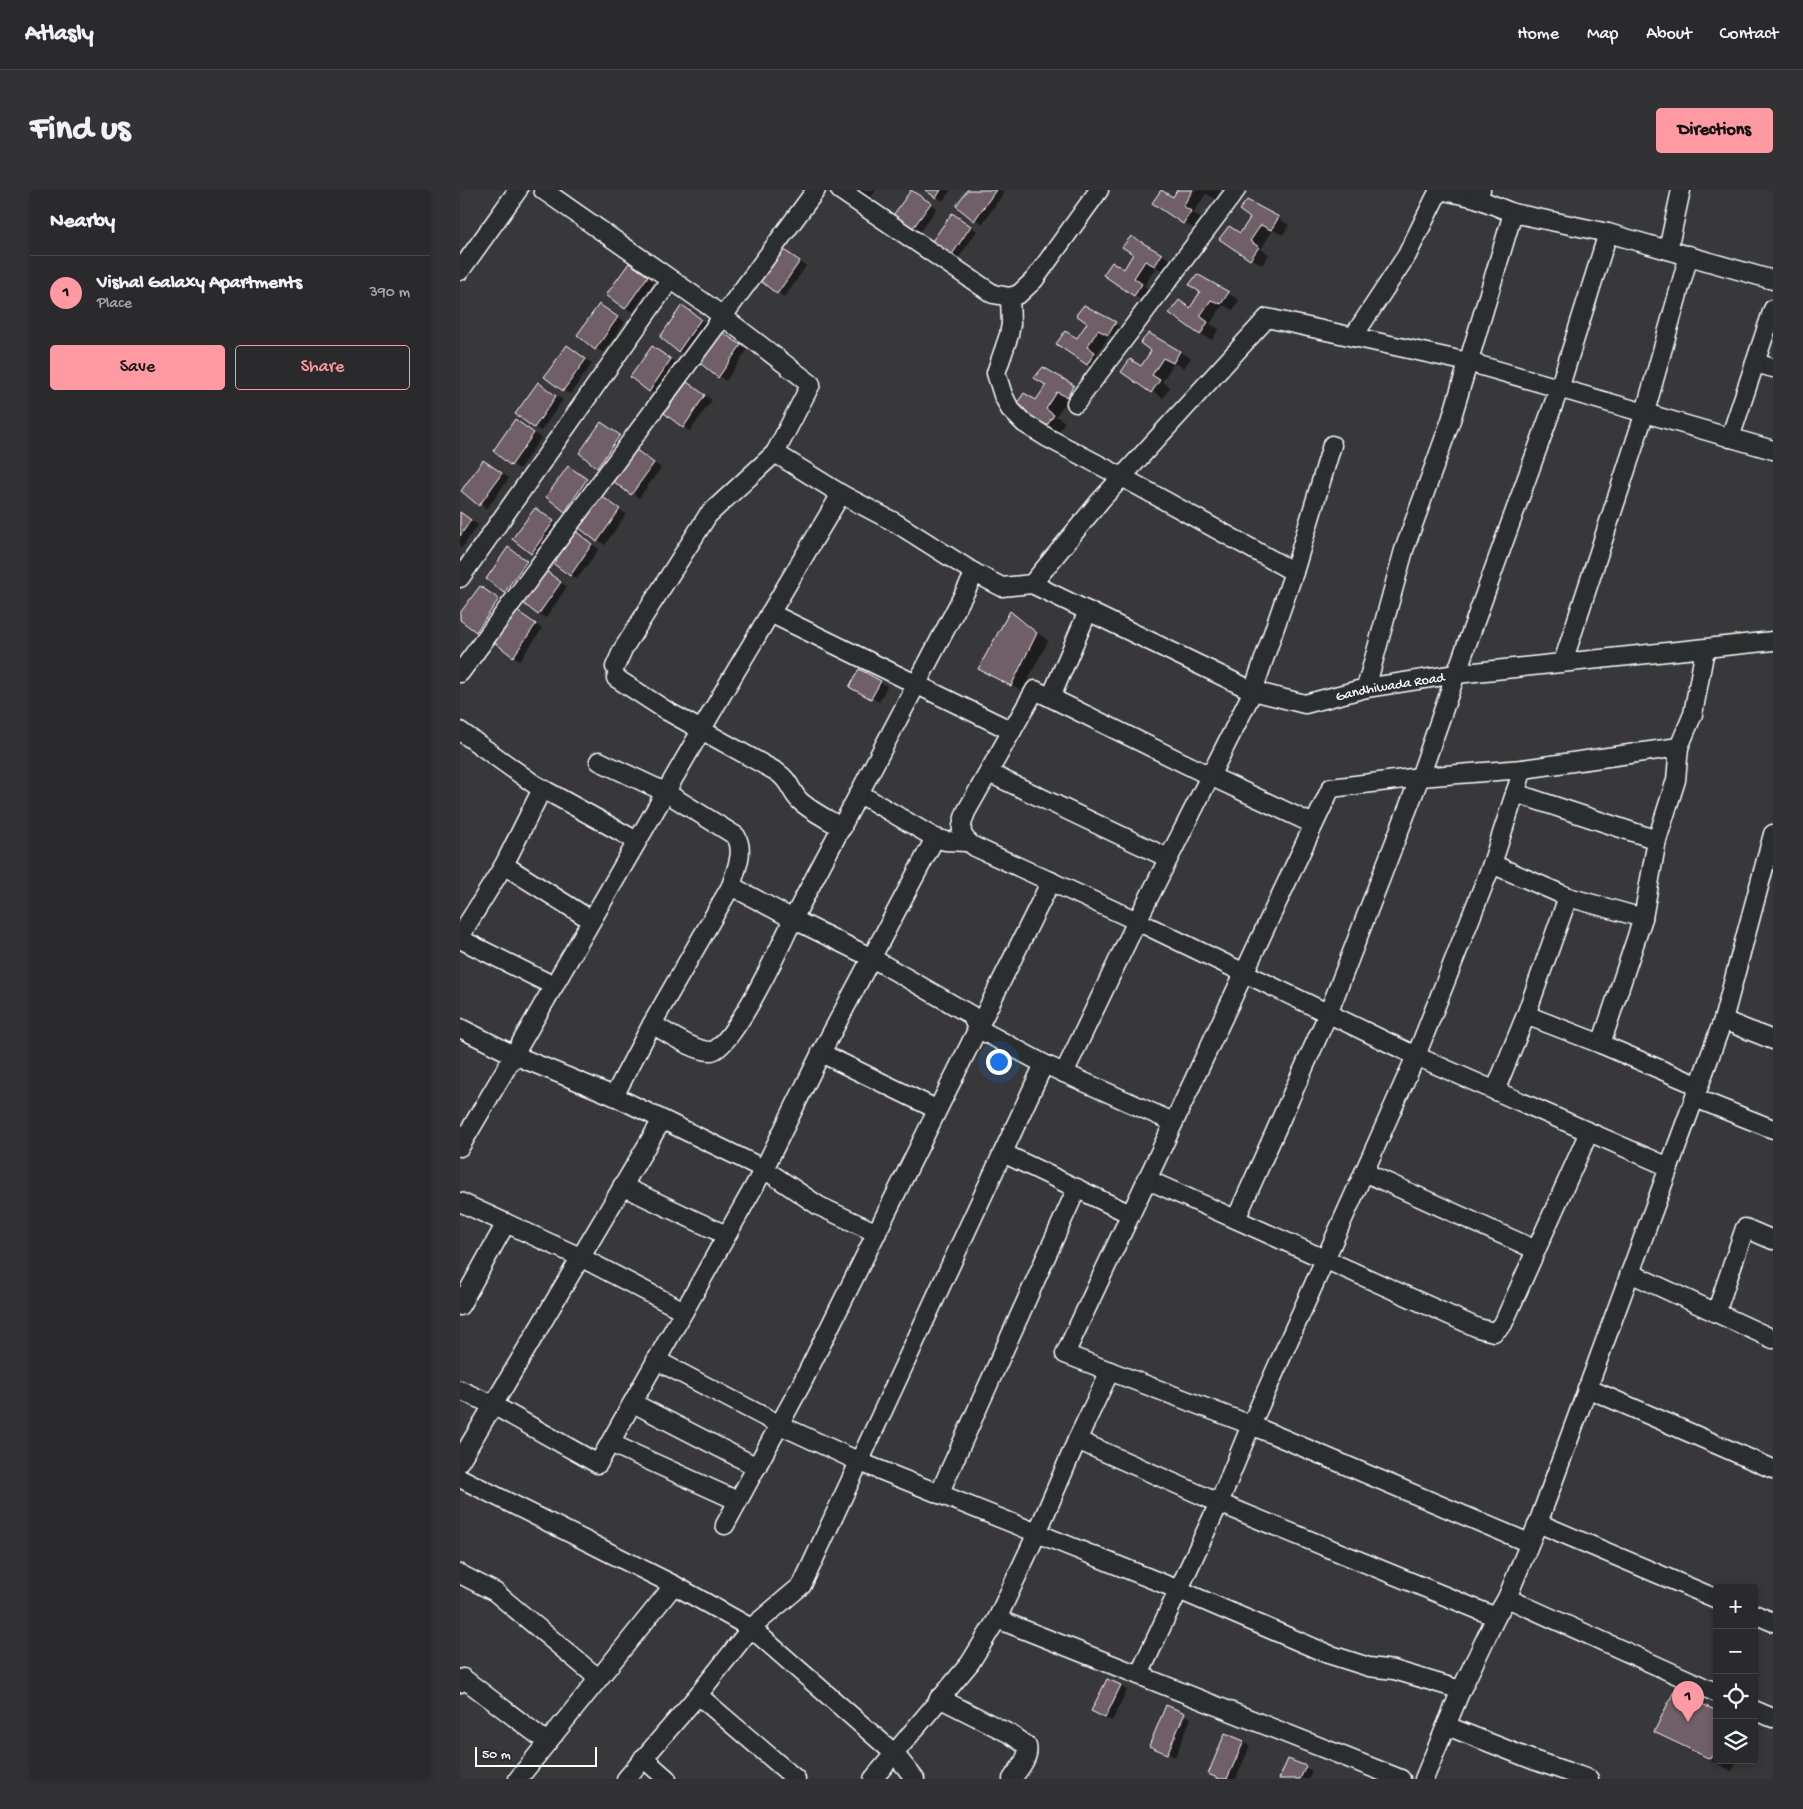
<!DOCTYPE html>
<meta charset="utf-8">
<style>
:root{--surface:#2a292b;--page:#323133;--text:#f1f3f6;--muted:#a5a6a9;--line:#464547;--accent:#ff9aa2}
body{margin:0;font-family:"Gochi Hand",sans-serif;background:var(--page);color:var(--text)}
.controls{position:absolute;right:15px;bottom:15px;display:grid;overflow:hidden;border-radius:5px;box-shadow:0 2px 8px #0003}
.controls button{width:45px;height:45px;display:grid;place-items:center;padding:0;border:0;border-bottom:1px solid var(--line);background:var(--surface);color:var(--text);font:25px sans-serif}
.scale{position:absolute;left:15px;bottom:12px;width:122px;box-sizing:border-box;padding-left:5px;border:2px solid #fff;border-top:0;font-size:14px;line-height:18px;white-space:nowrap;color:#fff;-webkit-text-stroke:4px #2a2d2e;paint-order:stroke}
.you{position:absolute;left:538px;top:871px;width:18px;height:18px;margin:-12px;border:4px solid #fff;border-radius:50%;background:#1a73e8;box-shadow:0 0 0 8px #1a73e833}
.badge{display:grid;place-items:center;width:32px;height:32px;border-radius:50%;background:var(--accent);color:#111;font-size:16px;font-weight:700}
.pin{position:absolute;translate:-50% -41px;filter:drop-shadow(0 1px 2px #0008)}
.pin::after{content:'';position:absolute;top:26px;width:18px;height:15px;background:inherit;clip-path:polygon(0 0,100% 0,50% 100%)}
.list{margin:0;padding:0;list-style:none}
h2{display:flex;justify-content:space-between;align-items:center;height:65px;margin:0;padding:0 20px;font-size:21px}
h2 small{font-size:16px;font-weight:400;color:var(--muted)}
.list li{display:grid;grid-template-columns:32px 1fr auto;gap:15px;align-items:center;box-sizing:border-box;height:75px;padding:0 20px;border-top:1px solid var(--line)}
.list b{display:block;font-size:19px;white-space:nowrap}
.list p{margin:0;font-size:16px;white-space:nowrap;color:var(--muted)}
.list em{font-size:16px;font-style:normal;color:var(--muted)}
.actions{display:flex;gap:10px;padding:15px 20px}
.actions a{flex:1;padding:11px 0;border:1px solid var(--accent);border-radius:5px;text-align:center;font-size:18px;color:var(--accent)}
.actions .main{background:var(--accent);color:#111}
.icon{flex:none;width:28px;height:28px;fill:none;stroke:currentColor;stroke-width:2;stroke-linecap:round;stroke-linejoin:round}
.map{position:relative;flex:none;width:1313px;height:1589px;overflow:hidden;border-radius:5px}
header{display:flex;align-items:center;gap:30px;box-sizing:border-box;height:70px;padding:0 25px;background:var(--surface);border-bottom:1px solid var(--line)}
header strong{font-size:24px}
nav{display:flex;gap:28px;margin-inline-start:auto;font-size:18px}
.intro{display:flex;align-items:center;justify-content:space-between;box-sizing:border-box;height:120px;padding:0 30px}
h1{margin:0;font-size:35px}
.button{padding:12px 22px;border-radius:5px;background:var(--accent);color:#111;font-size:18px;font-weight:700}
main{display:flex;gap:30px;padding:0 30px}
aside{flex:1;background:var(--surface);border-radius:5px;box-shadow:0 2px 8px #0003}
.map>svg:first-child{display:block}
</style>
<header>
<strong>Atlasly</strong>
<nav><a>Home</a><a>Map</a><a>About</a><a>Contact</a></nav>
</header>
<div class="intro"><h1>Find us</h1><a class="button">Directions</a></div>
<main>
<aside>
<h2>Nearby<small></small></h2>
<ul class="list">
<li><span class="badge">1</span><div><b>Vishal Galaxy Apartments</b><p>Place</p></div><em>390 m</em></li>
</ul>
<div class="actions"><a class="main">Save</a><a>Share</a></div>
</aside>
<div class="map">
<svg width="1313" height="1589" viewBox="0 0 1313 1589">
<rect width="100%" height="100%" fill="#383739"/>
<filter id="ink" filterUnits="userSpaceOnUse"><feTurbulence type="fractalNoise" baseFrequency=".02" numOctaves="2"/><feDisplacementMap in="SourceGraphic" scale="10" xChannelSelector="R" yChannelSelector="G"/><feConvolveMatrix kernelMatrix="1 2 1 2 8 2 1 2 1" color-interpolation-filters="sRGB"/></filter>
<g filter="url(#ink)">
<path fill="#0007" d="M394,0H416L409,10Z
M467,0H491L483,11Z
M509,0H540L544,3L522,34L498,16Z
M719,0H761L756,9L746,4L733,23L742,28L735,39L724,33Z
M452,1L477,18L456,48L449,44Z
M788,11L829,35L823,45L813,40L801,59L809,64L802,75L761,48L781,44L792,27Z
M500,28L517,41L496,72L489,68Z
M671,48L713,71L706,82L696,77L684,96L692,101L685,112L674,105L664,81L675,64Z
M328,63L346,76L325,107L318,103Z
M176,78L194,91L173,122L166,118Z
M738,86L779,110L773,120L763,115L750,134L759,139L752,150L741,144L731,119L741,102Z
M624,116L666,140L660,150L650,145L637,164L645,169L638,180L627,174L617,149L628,132Z
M147,120L165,132L143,163L118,145Z
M229,121L247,134L226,165L219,161Z
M689,145L731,168L724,178L714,173L702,192L710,197L703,208L662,182L682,177L693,160Z
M270,147L287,160L266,191L241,173Z
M114,161L132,174L110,204L103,200Z
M200,161L218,174L196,205L189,201Z
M583,179L625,202L619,213L609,208L596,226L605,232L598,243L557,216L577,212L587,195Z
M234,197L252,210L230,241L223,237Z
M85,198L103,210L81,241L74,237Z
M63,235L81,248L59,279L34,261Z
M149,238L167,250L145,281L121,263Z
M176,261L201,278L179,308L155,291Z
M31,275L49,288L27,319L3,301Z
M116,282L134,294L112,325L105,321Z
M148,311L166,324L145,355L120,337Z
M0,322L18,335L0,360Z
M82,323L100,336L79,367L72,363Z
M121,346L139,359L117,389L110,385Z
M56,363L74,376L52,406L28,388Z
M90,384L107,397L86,428L79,424Z
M27,401L45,414L24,445L0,428V425Z
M550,423L561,429L588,451L562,501L531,484Z
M64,426L82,439L60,470L53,466Z
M400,481L427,496L419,512L391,497Z
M660,1496L667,1500L652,1531L639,1525Z
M1257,1523V1570H1278L1272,1581L1218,1555L1196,1542Z
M724,1524L731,1528L715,1567L698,1560Z
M783,1552L790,1556L776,1589H761Z
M845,1577L852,1581L849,1589H820Z"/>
<path fill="#705e67" stroke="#fff" d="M451,0L471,13L448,45L429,31Z
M465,0H481L476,8Z
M507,0H536L514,31L496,16Z
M701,0L713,7L717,0H733L723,16L731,21L723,34L692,13Z
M787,10L819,27L811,40L801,35L790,51L799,57L790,70L759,49L769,36L780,43L790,28L779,20Z
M492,23L511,36L489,69L470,54Z
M671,46L702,64L695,76L685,71L674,88L682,94L674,106L643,85L652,72L664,79L673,64L662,57Z
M321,58L340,71L317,104L298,89Z
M169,73L188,86L165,119L146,105Z
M737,84L769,102L761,114L751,110L740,126L748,132L740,145L709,123L719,110L730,118L740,102L729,95Z
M139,114L158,127L135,160L117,145Z
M222,115L241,129L218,162L200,147Z
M624,115L656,132L648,145L638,140L627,157L635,162L627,175L596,154L605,141L617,148L627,133L616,125Z
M262,142L281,155L258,188L240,173Z
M689,143L720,161L713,173L703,168L692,185L700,190L691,203L661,182L670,169L681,176L691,161L680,153Z
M107,155L126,169L103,201L84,187Z
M192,156L211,169L189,202L170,187Z
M583,177L614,195L607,207L597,202L586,219L594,225L586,237L555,216L564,203L576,210L586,195L574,188Z
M78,192L96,206L74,238L55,224Z
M227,192L245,205L223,238L204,223Z
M55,229L74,243L51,276L33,261Z
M141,232L160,245L137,278L119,263Z
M175,259L194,273L171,305L153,291Z
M23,270L42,283L19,316L1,301Z
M108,276L127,289L105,322L86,307Z
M141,306L160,319L137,352L118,337Z
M75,318L94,331L71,364L52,349Z
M0,322L11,330L0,346Z
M114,340L132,354L110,386L91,372Z
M48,357L67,371L44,403L26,389Z
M82,378L101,392L78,425L59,410Z
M20,396L39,409L16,442L0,430V423Z
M57,421L76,434L53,467L34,452Z
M550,421L577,443L551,496L518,479Z
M399,479L421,491L411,509L389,497Z
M647,1489L661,1495L645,1528L631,1521Z
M1214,1501L1257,1521V1556L1250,1569L1194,1542Z
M706,1515L725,1523L707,1564L689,1556Z
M765,1543L784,1551L767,1589H760L748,1584Z
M828,1569L846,1576L840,1589H819Z"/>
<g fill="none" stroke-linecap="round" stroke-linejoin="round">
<defs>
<g id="minor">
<path d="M83,0L249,116L351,194L315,263L381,304L436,333L515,383L542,397L572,394L640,311L807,128L1008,172L1313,260"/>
<path d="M380,0L533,104L550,107L559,104L574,90L639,0"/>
<path d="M980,0L1016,8"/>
<path d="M1021,0L1016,8L1053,23L1148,43L1313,90"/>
<path d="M1208,60L1221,0"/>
<path d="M0,81L58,0"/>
<path d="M550,107L551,134L549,145L536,183L543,205L550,219L564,233L588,248L662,287L834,382"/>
<path d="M893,147L947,65L979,0"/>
<path d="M1295,173L1313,178"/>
<path d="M616,213L776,0"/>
<path d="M1270,248L1313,119"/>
<path d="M0,388L210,90"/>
<path id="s1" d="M572,394L793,501L845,514L906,498L996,484L1313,451"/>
<path d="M310,423L552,541"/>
<path d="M1103,472L1185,222L1229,65"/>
<path d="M155,477L163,459L248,325L315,263"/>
<path d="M0,483L356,0"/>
<path d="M156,488L207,521L317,582C331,592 329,599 339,610C350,621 368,629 382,638"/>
<path d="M906,498L944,360L991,230L1053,23"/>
<path d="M591,507L628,421"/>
<path d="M0,541L74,594L177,651"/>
<path d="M139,571L205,602L276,646C285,662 276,679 271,696"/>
<path d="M529,583L708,668"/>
<path d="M1055,603L1197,650"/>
<path d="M400,604L475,648L486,651L506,652"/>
<path d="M853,634L750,586L575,500L506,622C500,638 498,646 515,657L677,731L956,866L1209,977"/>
<path d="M1032,674L1108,707L1183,728"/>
<path d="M44,675L131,730"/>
<path d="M0,746L44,675L82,599"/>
<path d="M0,749L94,796"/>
<path d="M1066,825L1141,854L1239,896"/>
<path d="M1263,830L1313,850"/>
<path d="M192,834C206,842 235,862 251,861C272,860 323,751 333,729L412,768L511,825L517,838L584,874L713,932"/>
<path d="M0,838L54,865L154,906L304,979L359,1016L417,1043"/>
<path d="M1141,854L1183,728L1197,650L1216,590L1219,557L1233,524L1245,459"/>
<path d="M361,863L476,919"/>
<path d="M604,883L677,731L793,501L834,382L872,255"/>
<path d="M1035,901L1066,825L1108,707"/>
<path d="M154,906L192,834L271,696L333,729L515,383"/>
<path d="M1235,908L1313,939"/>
<path d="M0,957L54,865L261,506L381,304"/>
<path d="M543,963L670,1024"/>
<path d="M904,982L1076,1060"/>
<path d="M686,989L1018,1138L1034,1142L1043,1134L1129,942"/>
<path d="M162,996L266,1045"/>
<path d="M0,1012L120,1067L224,1121"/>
<path d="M776,1029L868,824L960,587L996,484L1099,199L1148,43"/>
<path d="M1170,1083L1313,1149"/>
<path d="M0,1116L46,1033"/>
<path d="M1256,1123L1285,1038L1313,1050"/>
<path d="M196,1170L320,1235L400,1272L719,1400L868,1464L909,1477L934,1480L1001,1500"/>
<path d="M1127,1198L1313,1279"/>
<path d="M0,1200L33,1215L138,1274L304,979L361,863L475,648"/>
<path d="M173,1213L297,1277"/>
<path d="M617,1250L759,1313L1036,1427"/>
<path d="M150,1253L278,1311"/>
<path d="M0,1271L202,930"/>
<path d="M0,1288L214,1395L58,1589"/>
<path d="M479,1304L617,998"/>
<path d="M1078,1333L1257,1409"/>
<path d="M265,1335L341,1195L591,691"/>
<path d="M1069,1353L791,1235L605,1164L871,598L960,587L1063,579L1219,557"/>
<path d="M0,1384L35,1402L138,1488"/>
<path d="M214,1395L291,1438L435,1564L455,1589"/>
<path d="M1047,1408L1257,1503"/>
<path d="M1294,1424L1313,1432"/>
<path d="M537,1429L941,1589"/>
<path d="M679,1485L759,1313L791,1235L956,866L1032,674L1063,579"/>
<path d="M0,1493L3,1488L87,1552"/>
<path d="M238,1505L336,1589"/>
<path d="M479,1508L550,1544L567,1556C570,1568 558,1580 552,1589"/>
<path d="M1294,1520L1313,1528"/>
<path d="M987,1536L1073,1570L1129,1589"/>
<path d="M183,1568L207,1589"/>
<path d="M166,1589L238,1505L291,1438L342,1395L584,874"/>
<path d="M413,1589L510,1473L537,1429L577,1343L617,1250L650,1181"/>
<path d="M964,1589L1001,1500L1036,1427L1047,1408L1078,1333L1239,896L1263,830L1313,644"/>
</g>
</defs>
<use href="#minor" stroke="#fff" stroke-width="21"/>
<use href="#minor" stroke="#2a2d2e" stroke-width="18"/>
</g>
</g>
<g text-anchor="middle" stroke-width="4.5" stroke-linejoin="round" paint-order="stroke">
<g font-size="14" fill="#fff" stroke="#2a2d2e">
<text dy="5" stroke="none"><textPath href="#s1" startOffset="386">Gandhiwada Road</textPath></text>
</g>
</g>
</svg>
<div class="controls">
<button>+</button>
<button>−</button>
<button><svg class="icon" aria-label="locate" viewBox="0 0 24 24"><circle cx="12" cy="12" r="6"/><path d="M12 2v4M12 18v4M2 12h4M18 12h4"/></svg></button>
<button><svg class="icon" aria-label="layers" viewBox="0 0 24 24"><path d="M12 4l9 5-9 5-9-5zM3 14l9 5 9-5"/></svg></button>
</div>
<div class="scale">50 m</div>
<div class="you"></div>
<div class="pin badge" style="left:1228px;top:1532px">1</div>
</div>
</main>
